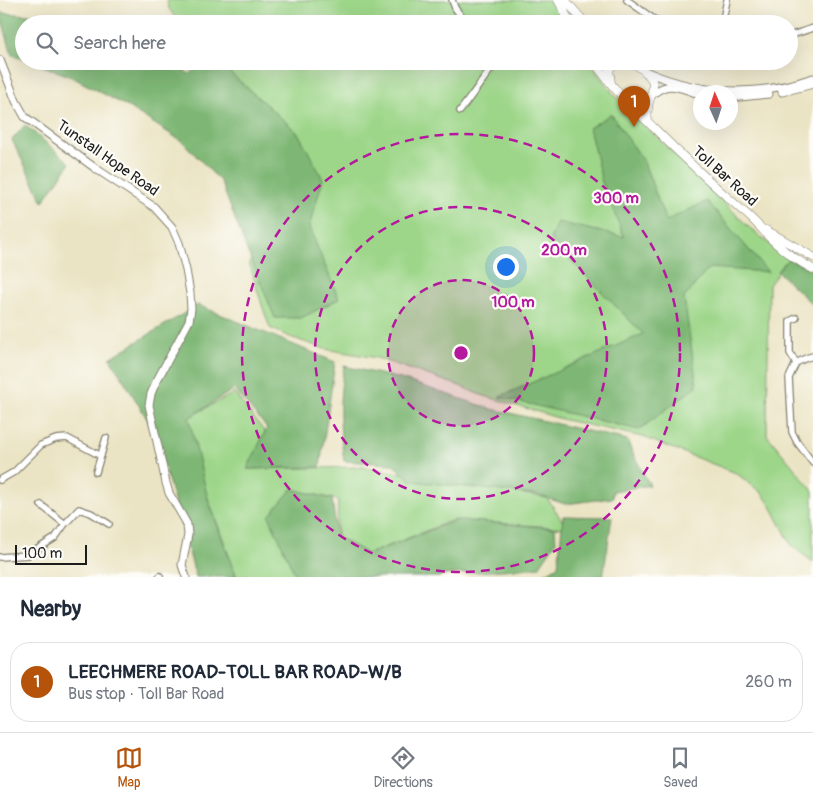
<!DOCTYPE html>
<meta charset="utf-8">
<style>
:root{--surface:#fff;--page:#f2f2f3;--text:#1f2937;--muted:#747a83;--line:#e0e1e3;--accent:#b45309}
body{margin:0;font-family:Pangolin,sans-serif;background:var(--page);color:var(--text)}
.compass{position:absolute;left:693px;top:85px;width:45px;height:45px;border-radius:50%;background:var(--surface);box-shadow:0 5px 20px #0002;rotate:357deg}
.scale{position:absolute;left:15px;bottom:12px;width:72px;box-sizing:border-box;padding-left:5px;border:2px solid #1c1c1c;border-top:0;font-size:14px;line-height:18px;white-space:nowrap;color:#1c1c1c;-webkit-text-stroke:4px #fdfcf7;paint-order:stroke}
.you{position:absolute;left:505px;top:266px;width:18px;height:18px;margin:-12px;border:4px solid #fff;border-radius:50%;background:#1a73e8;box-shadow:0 0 0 8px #1a73e833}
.badge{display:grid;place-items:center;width:32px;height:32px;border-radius:50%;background:var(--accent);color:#fff;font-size:16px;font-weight:700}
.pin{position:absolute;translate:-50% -41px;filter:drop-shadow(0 1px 2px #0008)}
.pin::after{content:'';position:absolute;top:26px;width:18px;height:15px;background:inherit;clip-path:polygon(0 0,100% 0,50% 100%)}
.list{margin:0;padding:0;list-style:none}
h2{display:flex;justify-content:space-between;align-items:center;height:65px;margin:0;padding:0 20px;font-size:21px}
h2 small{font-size:16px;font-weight:400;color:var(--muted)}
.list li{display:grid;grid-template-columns:32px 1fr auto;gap:15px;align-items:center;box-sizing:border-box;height:80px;margin:0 10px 10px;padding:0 10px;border:1px solid var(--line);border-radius:20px}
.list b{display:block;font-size:19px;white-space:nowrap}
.list p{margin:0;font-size:16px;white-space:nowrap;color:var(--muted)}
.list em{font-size:16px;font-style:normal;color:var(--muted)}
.icon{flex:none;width:28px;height:28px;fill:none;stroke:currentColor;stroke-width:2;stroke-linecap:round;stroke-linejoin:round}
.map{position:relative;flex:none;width:813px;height:577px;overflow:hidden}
.search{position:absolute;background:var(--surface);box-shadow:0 5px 20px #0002;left:15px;right:15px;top:15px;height:55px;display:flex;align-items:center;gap:12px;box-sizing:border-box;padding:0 18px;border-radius:28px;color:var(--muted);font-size:19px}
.sheet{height:155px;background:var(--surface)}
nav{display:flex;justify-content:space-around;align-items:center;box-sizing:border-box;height:70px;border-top:1px solid var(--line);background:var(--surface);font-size:14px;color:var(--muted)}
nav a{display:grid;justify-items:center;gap:2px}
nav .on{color:var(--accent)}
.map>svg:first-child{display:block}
</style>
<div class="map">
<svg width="813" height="577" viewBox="0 0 813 577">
<rect width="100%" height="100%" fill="#fdfcf7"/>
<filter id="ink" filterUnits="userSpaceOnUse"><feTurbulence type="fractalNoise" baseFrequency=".02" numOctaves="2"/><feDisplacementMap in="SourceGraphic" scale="10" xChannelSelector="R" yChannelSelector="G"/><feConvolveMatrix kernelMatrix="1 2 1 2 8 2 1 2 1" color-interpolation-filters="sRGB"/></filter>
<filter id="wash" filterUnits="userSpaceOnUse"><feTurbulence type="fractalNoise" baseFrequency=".0096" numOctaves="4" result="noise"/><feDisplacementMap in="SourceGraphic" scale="20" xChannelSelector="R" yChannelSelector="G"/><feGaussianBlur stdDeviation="1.12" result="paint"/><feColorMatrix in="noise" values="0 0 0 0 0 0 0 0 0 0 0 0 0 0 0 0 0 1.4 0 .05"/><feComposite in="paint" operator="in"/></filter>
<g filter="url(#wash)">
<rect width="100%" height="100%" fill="#ebe4c4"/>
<path fill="#9dd689" stroke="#5c7952" d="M167,0H553L567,24H176L174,16L168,7Z
M204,61H590L598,74L615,96L750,228L788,259L769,285L767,435L813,491V562L792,546L771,506L762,493L736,473L643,437L565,420L478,394L460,386L377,358L325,349L290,337L270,328L262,305L249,262L316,184Z
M234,393L265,432L248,469L365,467L547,498L567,528L453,520L368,554L337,537L338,500L292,489L296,577H237L180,422Z"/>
<path fill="#7eb775" stroke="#4d6a48" d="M0,13L43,16L68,24H24V59L12,55Z
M30,61H172L189,74L202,61H217L298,133L323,179L309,227L339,299L301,318H275L247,250L221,182L183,142L130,108L72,77Z
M611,114L643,160L666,221L707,201L768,272L709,268L684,298L697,386L639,430L499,397L643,334L550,239L557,222L624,237L602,182L589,128Z
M25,125L70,163L43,202L12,140Z
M788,259L813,270V305L777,271Z
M198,305L335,362L320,467L247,469L267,428L234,389L189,418L208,499L236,577H196L154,430L110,358Z
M344,366L401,379L492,409L627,440L634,456L650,485L613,491L612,498L565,504L537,495L412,481L392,464L344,461C339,427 338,401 344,366Z
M292,489L332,499L337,537L368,554L457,520L555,528L556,542L539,567L442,575L439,577H296L269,516Z
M563,516L612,517L603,577H539L558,566Z"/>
</g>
<g filter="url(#ink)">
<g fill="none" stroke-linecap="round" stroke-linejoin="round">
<defs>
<path id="minor" d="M452,0L455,8L467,24
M627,0L655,20L665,24
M722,24L727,0
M789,36L813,28
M460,111L491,69L492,61
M813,356L806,358L796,363L789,378L792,432L797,442L813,463
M796,363L790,353V321L796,318
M96,472L106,438
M0,480L14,472L41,445L56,439L67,438L101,456
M41,505L65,524
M0,557L28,555L55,538L65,524L79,509L91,513L109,524
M159,577L160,576"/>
<path id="tertiary" d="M0,60L16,101L25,117L95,168L154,207L172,227L179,243L186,270L190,293L191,309L189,321L155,384L151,394L149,405L166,483L169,493L187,524L188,535L182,565L186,577
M645,71C700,95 757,97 813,78
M782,92L813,84
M652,95C669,79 681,89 700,94
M730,98L769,94"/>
<path id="secondary" d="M558,0L571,24
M565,0L586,24
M594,61C610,86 632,107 653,127C682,156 712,184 743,211C753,219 761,228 770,238C782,250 798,261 813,269
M630,61C672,87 643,88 648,122
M611,83L609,69L618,61
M630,104L640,103L651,96
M766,230L813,257"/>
</defs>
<use href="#minor" stroke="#848070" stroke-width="8"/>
<use href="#tertiary" stroke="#848070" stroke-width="9"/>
<use href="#secondary" stroke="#848070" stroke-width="9"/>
<use href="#minor" stroke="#fff" stroke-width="5.5"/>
<use href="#tertiary" stroke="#fff" stroke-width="7"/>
<use href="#secondary" stroke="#fff" stroke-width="8"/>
</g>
</g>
<circle cx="461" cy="353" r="73" fill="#b5179e" fill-opacity=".12"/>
<g fill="none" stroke="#b5179e" stroke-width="2.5" stroke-dasharray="9 6">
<circle cx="461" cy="353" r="73"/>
<circle cx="461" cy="353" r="146"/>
<circle cx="461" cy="353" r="219"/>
</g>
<g text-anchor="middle" stroke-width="4.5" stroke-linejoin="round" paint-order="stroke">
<g font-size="15" fill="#1c1c1c" stroke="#fdfcf7">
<text transform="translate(108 158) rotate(35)" y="5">Tunstall Hope Road</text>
<text transform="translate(725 176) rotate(42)" y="5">Toll Bar Road</text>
</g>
</g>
<circle cx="461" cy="353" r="8" fill="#b5179e" stroke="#fdfcf7" stroke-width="2.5"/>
<g font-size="15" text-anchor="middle" font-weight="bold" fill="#b5179e" stroke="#fdfcf7" stroke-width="4.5" stroke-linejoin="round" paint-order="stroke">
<text x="616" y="203">300 m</text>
<text x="564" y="255">200 m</text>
<text x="513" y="307">100 m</text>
</g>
</svg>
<svg class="compass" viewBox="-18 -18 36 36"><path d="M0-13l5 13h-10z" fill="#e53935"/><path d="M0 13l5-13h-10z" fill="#747a83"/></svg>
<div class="scale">100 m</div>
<div class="you"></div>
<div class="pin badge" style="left:634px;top:127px">1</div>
<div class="search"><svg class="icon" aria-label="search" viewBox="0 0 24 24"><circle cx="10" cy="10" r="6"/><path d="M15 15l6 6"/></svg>Search here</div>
</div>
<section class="sheet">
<h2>Nearby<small></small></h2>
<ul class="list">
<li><span class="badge">1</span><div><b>LEECHMERE ROAD-TOLL BAR ROAD-W/B</b><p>Bus stop · Toll Bar Road</p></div><em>260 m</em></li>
</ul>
</section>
<nav>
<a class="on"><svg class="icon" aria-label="map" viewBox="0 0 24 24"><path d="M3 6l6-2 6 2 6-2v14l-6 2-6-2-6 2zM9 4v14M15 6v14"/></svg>Map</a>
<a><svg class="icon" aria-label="directions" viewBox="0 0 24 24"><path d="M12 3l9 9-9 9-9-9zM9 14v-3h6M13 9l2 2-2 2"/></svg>Directions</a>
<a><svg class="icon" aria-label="saved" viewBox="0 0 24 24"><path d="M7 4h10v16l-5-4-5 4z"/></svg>Saved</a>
</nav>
